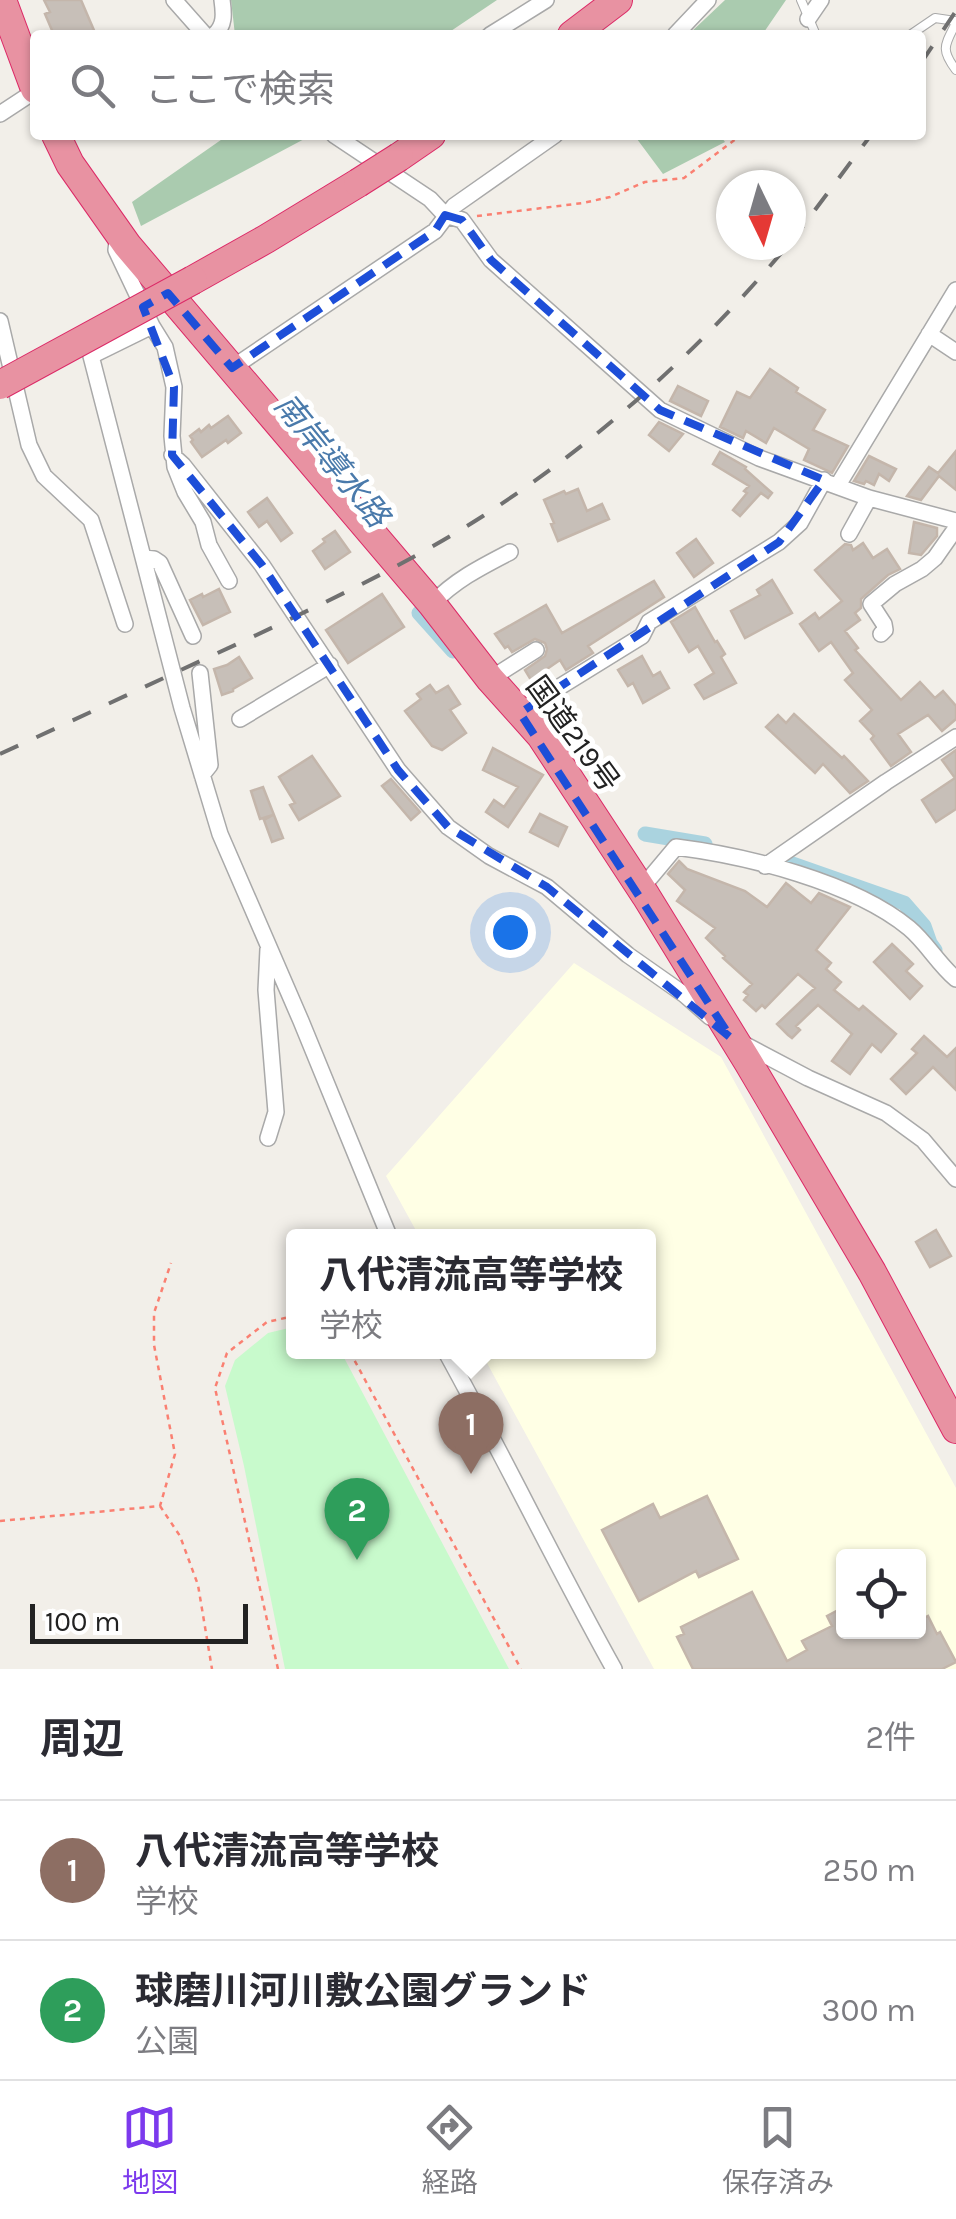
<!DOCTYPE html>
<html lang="ja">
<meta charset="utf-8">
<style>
:root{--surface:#fff;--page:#f2f2f3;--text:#2b2b33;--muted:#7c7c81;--line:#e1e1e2;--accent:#7c3aed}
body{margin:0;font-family:Karla,"Noto Sans JP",sans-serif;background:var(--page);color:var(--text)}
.controls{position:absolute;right:30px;bottom:30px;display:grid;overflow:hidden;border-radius:10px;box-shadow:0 2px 8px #0004}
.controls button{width:90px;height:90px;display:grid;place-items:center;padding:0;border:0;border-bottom:2px solid var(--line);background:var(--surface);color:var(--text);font:50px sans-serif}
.compass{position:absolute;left:716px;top:170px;width:90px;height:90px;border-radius:50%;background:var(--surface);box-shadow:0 2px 8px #0004;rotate:175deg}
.scale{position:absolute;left:30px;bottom:25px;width:218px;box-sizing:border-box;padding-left:10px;border:5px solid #222;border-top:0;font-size:28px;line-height:35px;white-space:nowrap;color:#222;-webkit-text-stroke:8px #fff;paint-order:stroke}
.you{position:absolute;left:510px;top:932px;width:35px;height:35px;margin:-25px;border:8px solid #fff;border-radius:50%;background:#1a73e8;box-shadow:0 0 0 15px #1a73e833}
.badge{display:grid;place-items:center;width:65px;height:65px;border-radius:50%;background:var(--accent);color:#fff;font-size:32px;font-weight:700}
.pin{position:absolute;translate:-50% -82px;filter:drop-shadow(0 2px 5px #0008)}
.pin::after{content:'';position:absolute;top:52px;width:35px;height:30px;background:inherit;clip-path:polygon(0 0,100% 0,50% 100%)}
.popup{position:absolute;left:286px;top:1229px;width:370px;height:130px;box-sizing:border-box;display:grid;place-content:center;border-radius:10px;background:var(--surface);filter:drop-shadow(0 2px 8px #0005);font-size:32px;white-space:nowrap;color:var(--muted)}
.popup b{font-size:38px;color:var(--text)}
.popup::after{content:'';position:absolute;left:50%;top:100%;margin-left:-20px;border:20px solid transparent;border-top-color:var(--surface)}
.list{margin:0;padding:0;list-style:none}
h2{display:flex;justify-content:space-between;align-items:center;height:130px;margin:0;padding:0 40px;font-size:42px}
h2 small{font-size:32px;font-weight:400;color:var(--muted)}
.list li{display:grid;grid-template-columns:65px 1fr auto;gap:30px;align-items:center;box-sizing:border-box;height:140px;padding:0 40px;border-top:2px solid var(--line)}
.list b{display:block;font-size:38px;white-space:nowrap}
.list p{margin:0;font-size:32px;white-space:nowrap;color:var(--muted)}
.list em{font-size:32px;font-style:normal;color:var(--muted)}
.icon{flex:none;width:55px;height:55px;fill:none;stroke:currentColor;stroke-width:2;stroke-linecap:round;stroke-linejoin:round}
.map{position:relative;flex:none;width:956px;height:1669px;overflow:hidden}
.search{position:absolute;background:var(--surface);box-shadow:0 2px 8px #0004;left:30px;right:30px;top:30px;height:110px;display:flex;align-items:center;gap:25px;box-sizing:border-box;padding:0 35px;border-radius:10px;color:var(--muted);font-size:38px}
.sheet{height:410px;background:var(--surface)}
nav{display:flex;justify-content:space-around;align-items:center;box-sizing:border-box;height:140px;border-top:2px solid var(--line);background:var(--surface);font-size:28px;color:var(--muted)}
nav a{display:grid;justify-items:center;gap:5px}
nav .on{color:var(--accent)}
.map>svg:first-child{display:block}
</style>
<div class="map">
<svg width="956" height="1669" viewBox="0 0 956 1669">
<rect width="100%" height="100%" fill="#f2efe9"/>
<path fill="#ffffe5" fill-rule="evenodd" d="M574,963L721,1057L956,1488V1669H654L481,1352H648V1236H419L386,1176ZM844,1556H918V1632H844Z"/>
<path fill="#aacbaf" d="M231,0H497L445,35H235Z
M725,0H786L762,35H688Z
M228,135L308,137L141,226L132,202Z
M634,135H720L725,142L663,174Z"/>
<path fill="#c8facc" d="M293,1327L294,1352H341L509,1669H285L244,1466L225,1386L235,1360L268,1333Z"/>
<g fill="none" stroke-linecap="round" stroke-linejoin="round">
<path stroke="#aad3df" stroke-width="15" d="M419,613L453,651
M645,834L705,844
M787,862L904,903L924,926L930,943L935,950"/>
</g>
<path fill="#c7bfb8" stroke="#c4b6ab" stroke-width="2.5" d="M44,0H81L96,35H54L45,14L50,12Z
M770,369L798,388L796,392L825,410L813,430L848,446L832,473L804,460L809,449L774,428L766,443L746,431L743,438L720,427L737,392L750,398Z
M678,386L708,401L701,416L670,401Z
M228,416L241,433L228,443L226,440L202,457L191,442L193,440L190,436L199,429L201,432L209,425L211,428Z
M659,422L683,434L669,451L649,435Z
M956,451V490L939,476L921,500L907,496L929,467L938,473Z
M720,452L746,467L745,469L772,493L768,498L761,493L740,516L733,510L747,493L744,491L749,486L713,464Z
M869,456L896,469L889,481L879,474L874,485L866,481L864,484L854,481Z
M578,489L587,511L602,504L609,519L558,541L551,524L554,523L544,500L564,491L566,494Z
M267,498L292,533L281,541L267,521L259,527L248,512Z
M914,522L937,528V536L921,555L909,553Z
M335,531L350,552L325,569L313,551L325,542L323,539Z
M696,539L713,563L694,577L677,553Z
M863,543L873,558L887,549L900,569L888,575L861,599V608L855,613L860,620L845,631L858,648L855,650L901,700L920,682L935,698L943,691L956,706V719L942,731L928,715L898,734L911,752L891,766L871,739L874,736L860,721L872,710L845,680L853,673L831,642L819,651L800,624L815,613L819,619L842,601L815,570L845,544L851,545L853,550Z
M772,580L792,613L745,638L731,611L760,595L757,590Z
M654,581L664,597L588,646L593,653L566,670L560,660L531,680L525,670L545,656L547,649L545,643L535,639L512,652L508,646L505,648L495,634L546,605L562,633Z
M219,589L230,612L203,625L190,600L202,594L203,597Z
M382,594L404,627L348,663L326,630Z
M695,607L715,642L717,641L725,654L721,657L736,683L704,699L695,685L714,673L698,646L689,652L671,622Z
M642,656L653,676L660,672L669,688L643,703L633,683L628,686L618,670Z
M239,657L252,678L233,689V691L222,695L214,669L227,665Z
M430,685L436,693L448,686L460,704L450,710L466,733L442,750L432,746L405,711L421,699L417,694Z
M794,714L842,758L844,756L868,781L850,793L823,764L815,773L766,727L778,715L786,723Z
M493,748L543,775L508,827L486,812L494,800L504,807L518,787L483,770Z
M956,750V809L936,822L922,800L955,778L942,760Z
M312,756L340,796L299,820L290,805L295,803L279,777Z
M391,779L420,812L411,820L382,786Z
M263,787L283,838L272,842L264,820L273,815L260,819L251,791Z
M540,814L567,827L558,846L530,832Z
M679,861L687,869L745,891L767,907L786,883L811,903L819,893L850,907L816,950L831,963L826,969L841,982L834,990L859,1010L863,1006L896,1034L881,1052L872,1044L850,1074L832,1061L852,1034L818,1005L796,1026L800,1030L792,1038L788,1035L777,1024L815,988L798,974L765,1008L762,1005L756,1011L744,1000L748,995L744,992L752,984L723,958L725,956L706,938L715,928L677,901L685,890L668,874Z
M892,944L913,964L906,971L922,986L910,999L874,962Z
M924,1036L947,1057L956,1048V1090L933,1067L906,1094L891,1079L917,1053L912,1049Z
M936,1230L951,1256L930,1267L916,1242Z
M707,1496L738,1559L699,1577L696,1571L639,1601L602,1530L653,1504L660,1518Z
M752,1592L787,1661L807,1650L802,1641L832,1626L827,1616L844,1607V1632H918V1621L928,1616L937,1634L940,1632L956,1662L942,1669H693L677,1637L684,1634L681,1627Z"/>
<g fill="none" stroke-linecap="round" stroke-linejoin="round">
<defs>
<path id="lane" d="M801,0L816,35
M956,23C945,45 940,49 956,70
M910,35L935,18L956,21"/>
<path id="street" d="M174,0L205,35
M808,19L821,0
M214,35C225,26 224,14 222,0
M490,35L546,0
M675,35L708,0
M0,114L35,91
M334,135L430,199L445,215L462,220L491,260L660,410L759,458L869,498L956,521
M117,242L116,250L152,326L165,347L174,387L172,436L175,467L185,492L203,522L209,545L229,581
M0,321L29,445L44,476L91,520L125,624
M152,326L91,356L182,708L220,834L301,1021L389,1236
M929,334L956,352
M232,368L435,231L454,206L555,135
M172,455L183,465L262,565L398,770L448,827L489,856L547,887L628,955L685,995L710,1017
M838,485L956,290
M849,534L869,498
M144,558L154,559L160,563L193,636
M432,604C455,580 481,567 510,552
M881,634L885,630L884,624L871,604L895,584L922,569L935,558L956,528
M200,673L210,765L202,775
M490,679L536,650
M519,712L642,636L649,622L779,542L800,523L824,480
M240,719L330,665
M765,866L886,782L956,737
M639,886L650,878L676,847C747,856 853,882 909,928C927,943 938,964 956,979
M268,949L266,990L276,1112L268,1138
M738,1041L808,1078L886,1113L923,1140L956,1179
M446,1352C504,1457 556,1565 614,1669"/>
<path id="highway" d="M2,0L35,89
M572,35L618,0
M56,135L70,164L127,245L432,604L490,679L541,736L646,896L748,1062L872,1272L956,1429
M399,157L431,135
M193,280L266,239L358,183"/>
</defs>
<use href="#lane" stroke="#a9a9a9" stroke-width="10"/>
<use href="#street" stroke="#a9a9a9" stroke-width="18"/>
<use href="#highway" stroke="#dc2a67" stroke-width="30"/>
<path stroke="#fa8072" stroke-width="2.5" stroke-dasharray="5 5" stroke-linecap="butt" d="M477,216L583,203L610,197L645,182L684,178L741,135
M350,1352L521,1669
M160,1506L180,1536L198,1585L212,1669
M0,1521L160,1506L175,1454L154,1345V1313L171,1263
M278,1669L215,1388L227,1353L267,1322L294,1316"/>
<use href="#lane" stroke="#fff" stroke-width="8"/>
<use href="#street" stroke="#fff" stroke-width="15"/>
<use href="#highway" stroke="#e892a2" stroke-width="28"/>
<path stroke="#707070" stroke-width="4" stroke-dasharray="20 20" stroke-linecap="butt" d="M921,63L956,11
M791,242L871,135
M0,754C83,716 165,677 248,639C328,601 408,564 483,516C598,442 700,350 788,245"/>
<defs>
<path id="highway-bridge" d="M358,183L399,157
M0,385L193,280"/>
</defs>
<use href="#highway-bridge" stroke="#dc2a67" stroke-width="30" stroke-linecap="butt"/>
<use href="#highway-bridge" stroke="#e892a2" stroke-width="28"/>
</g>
<path fill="none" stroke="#1d4ed8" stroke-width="8" stroke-dasharray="20 12" stroke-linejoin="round" d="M445,215L462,220L491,260L660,410L824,480L779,542L520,713L731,1038L547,887L448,827L398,770L262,565L172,455L174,387L143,307L168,293L232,368L435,231Z"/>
<g text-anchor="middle" stroke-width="10" stroke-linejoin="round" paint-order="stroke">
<g font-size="30" fill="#222" stroke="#fff">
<text transform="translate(573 734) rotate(54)" y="10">国道219号</text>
</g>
<g font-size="32" font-style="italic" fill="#4a7aab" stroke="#fff">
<text transform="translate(332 460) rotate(51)" y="11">南岸導水路</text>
</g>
</g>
</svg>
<div class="controls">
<button><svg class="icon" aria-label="locate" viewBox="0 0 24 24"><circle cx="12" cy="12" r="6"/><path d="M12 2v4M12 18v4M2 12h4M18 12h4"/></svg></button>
</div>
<svg class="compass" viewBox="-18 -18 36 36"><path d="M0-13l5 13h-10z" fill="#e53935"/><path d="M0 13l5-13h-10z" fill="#7c7c81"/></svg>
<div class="scale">100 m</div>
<div class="you"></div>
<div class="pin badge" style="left:471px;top:1474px;background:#8d6e63">1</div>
<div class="popup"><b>八代清流高等学校</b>学校</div>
<div class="pin badge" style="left:357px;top:1560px;background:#2e9e5b">2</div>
<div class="search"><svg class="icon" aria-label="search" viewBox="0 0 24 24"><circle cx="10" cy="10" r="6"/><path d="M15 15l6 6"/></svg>ここで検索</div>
</div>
<section class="sheet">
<h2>周辺<small>2件</small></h2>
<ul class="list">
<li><span class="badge" style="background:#8d6e63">1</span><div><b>八代清流高等学校</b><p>学校</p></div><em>250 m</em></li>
<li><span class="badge" style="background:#2e9e5b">2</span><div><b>球磨川河川敷公園グランド</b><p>公園</p></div><em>300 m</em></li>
</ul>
</section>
<nav>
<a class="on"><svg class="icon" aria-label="map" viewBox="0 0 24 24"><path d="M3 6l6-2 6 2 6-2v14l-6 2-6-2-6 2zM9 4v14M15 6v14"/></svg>地図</a>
<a><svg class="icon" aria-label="directions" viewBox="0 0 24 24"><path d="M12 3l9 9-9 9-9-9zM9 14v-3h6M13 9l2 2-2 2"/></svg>経路</a>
<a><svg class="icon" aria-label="saved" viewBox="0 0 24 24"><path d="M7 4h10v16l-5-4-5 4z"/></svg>保存済み</a>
</nav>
